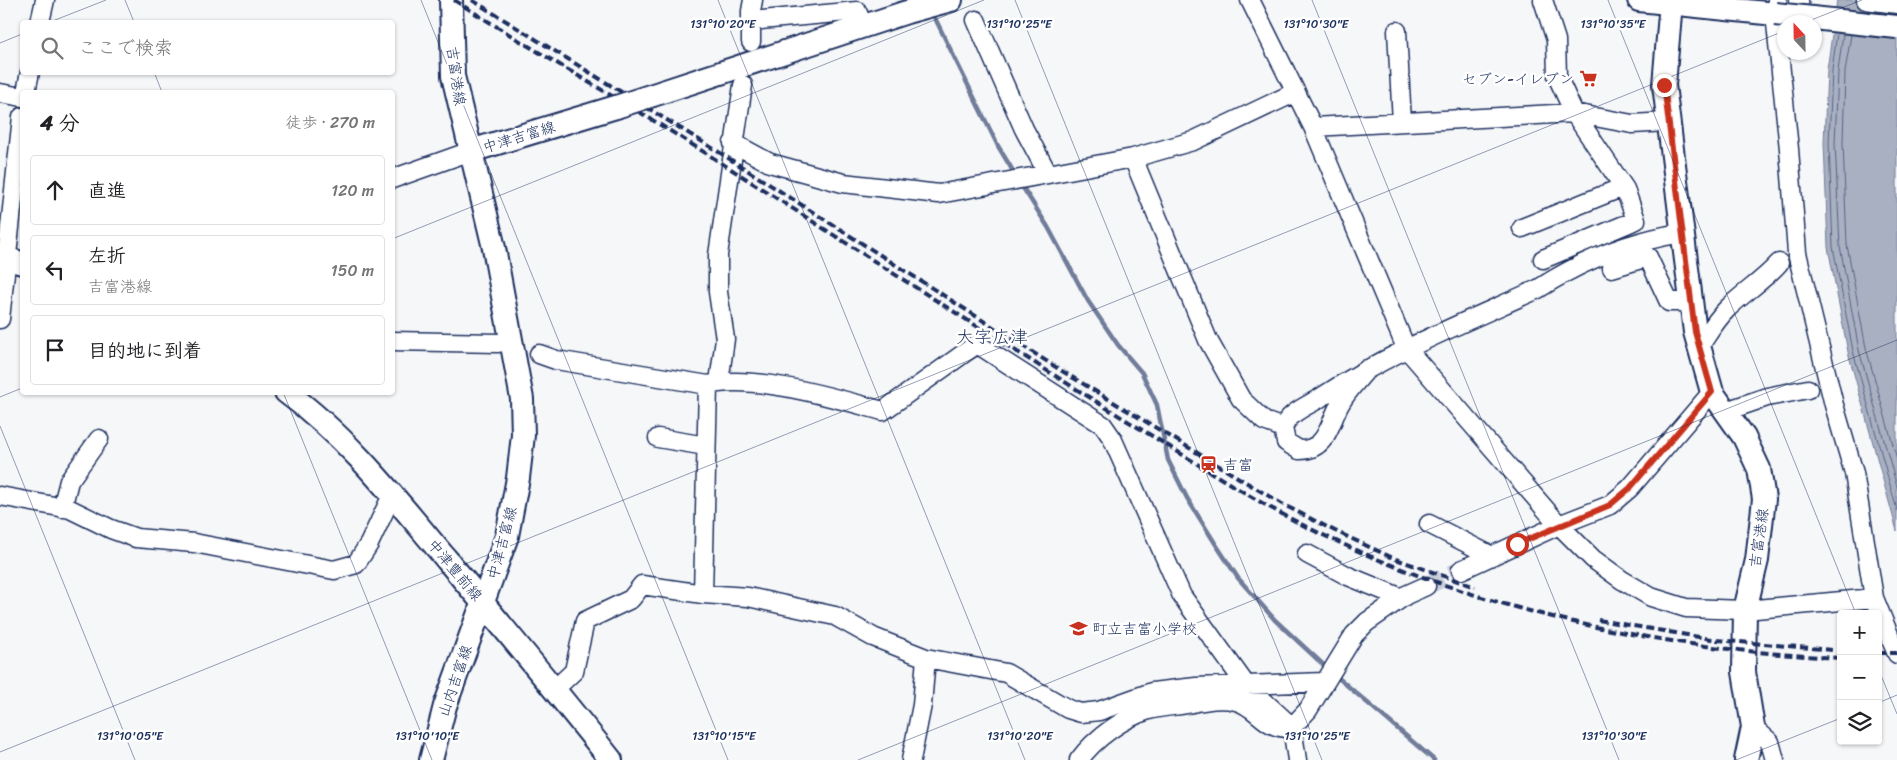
<!DOCTYPE html>
<html lang="ja">
<meta charset="utf-8">
<style>
:root{--surface:#fff;--page:#f2f2f2;--text:#202124;--muted:#757577;--line:#e0e0e0}
body{margin:0;font-family:Sriracha,"Klee One",sans-serif;background:var(--page);color:var(--text)}
.controls{position:absolute;right:15px;bottom:15px;display:grid;overflow:hidden;border-radius:5px;box-shadow:0 1px 4px #0004}
.controls button{width:45px;height:45px;display:grid;place-items:center;padding:0;border:0;border-bottom:1px solid var(--line);background:var(--surface);color:var(--text);font:25px sans-serif}
.compass{position:absolute;left:1777px;top:15px;width:45px;height:45px;border-radius:50%;background:var(--surface);box-shadow:0 1px 4px #0004;rotate:338deg}
.stop{position:absolute;width:15px;height:15px;margin:-11px;border:4px solid #c8321e;border-radius:50%;background:#fff}
.stop.end{background:#c8321e;border-color:#fff;box-shadow:0 1px 5px #0008}
.list{margin:0;padding:0;list-style:none}
h2{display:flex;justify-content:space-between;align-items:center;height:65px;margin:0;padding:0 20px;font-size:21px}
h2 small{font-size:16px;font-weight:400;color:var(--muted)}
.list li{display:grid;grid-template-columns:32px 1fr auto;gap:15px;align-items:center;box-sizing:border-box;height:70px;margin:0 10px 10px;padding:0 10px;border:1px solid var(--line);border-radius:5px}
.list b{display:block;font-size:19px;white-space:nowrap}
.list p{margin:0;font-size:16px;white-space:nowrap;color:var(--muted)}
.list em{font-size:16px;font-style:normal;color:var(--muted)}
.icon{flex:none;width:28px;height:28px;fill:none;stroke:currentColor;stroke-width:2;stroke-linecap:round;stroke-linejoin:round}
.map{position:relative;flex:none;width:1897px;height:760px;overflow:hidden}
.search{position:absolute;background:var(--surface);box-shadow:0 1px 4px #0004;left:20px;top:20px;width:375px;height:55px;display:flex;align-items:center;gap:12px;box-sizing:border-box;padding:0 18px;border-radius:5px;color:var(--muted);font-size:19px}
.panel{position:absolute;background:var(--surface);box-shadow:0 1px 4px #0004;left:20px;top:90px;width:375px;height:305px;border-radius:5px}
.map>svg:first-child{display:block}
</style>
<div class="map">
<svg width="1897" height="760" viewBox="0 0 1897 760">
<rect width="100%" height="100%" fill="#f6f7f9"/>
<filter id="ink" filterUnits="userSpaceOnUse"><feTurbulence type="fractalNoise" baseFrequency=".02" numOctaves="2"/><feDisplacementMap in="SourceGraphic" scale="10" xChannelSelector="R" yChannelSelector="G"/><feConvolveMatrix kernelMatrix="1 2 1 2 8 2 1 2 1" color-interpolation-filters="sRGB"/></filter>
<g filter="url(#ink)">
<path fill="#a9b0c1" stroke="#707c99" d="M1837,0H1897V531L1848,352L1828,247L1824,143L1827,70Z"/>
<g fill="none" stroke-linecap="round" stroke-linejoin="round">
<path stroke="#546386" stroke-width="1" d="M1837,33L1832,70L1829,143L1833,247L1853,351L1897,510
M1843,34L1838,71L1835,143L1840,246L1859,350L1897,487
M1851,35L1845,72L1843,143L1847,245L1866,348L1897,459"/>
<path stroke="#707c99" stroke-width="4.5" d="M932,12L998,146L1016,176
M1020,183L1048,227L1088,301L1118,345L1142,373L1157,405L1168,460L1187,498L1215,543L1238,578L1275,620L1329,670
M1335,675L1434,760"/>
<path stroke="#cacfda" stroke-width="18" stroke-dasharray="18 9" stroke-linecap="butt" d="M1426,586L1461,570"/>
<defs>
<path id="minor" d="M1250,0L1313,127L1406,348L1559,525L1593,559L1622,580L1651,597L1686,608L1745,610L1874,598
M1543,0L1556,40L1557,76L1574,113L1625,189L1636,220L1543,259
M1777,0L1775,14L1789,149L1797,253L1834,405L1854,473L1874,598L1897,654
M1799,0L1800,22
M1866,0L1897,4
M976,20L1024,129L1048,174L1133,158
M751,21L857,11L864,27
M40,22L45,0
M1397,31L1402,122
M751,42V11L753,0
M26,92L30,72
M0,93L22,97
M1313,127L1574,113L1632,124L1668,122
M733,143L770,163L843,183L939,194L1048,174
M392,179L471,151
M1522,228L1623,187
M1612,268L1648,257L1669,302H1691
M0,319L22,117
M392,341L498,343
M1699,347C1708,334 1715,321 1727,309C1743,293 1763,281 1779,263
M539,354L556,360L708,385C752,373 838,399 883,411L977,344L1103,425L1112,438L1182,596L1246,685L1292,727
M1367,369C1358,380 1347,391 1340,404C1329,424 1327,451 1299,450L1286,442L1283,428C1288,413 1307,406 1320,398C1388,353 1463,323 1538,289C1583,260 1629,241 1682,233
M719,382L725,339L718,292V255L743,85
M1726,411L1767,397L1808,389
M1283,428L1264,421L1241,399L1208,340L1133,158L1193,141L1296,92
M658,438L706,446
M0,496L70,509L111,529L136,538L194,543L334,570L356,564L369,544L392,495
M62,508L69,481L99,439
M1429,524L1492,556
M1307,554L1348,576L1402,598
M1461,570L1559,525L1610,505L1630,488L1712,392
M703,594L708,385
M555,689L574,671L585,621L631,599L642,585L703,594L748,597L835,616L873,637L926,658L1006,673L1068,709L1081,713L1099,711L1152,692L1196,687L1324,682
M1753,727L1770,742L1775,760
M911,760L922,705L926,658
M1079,760C1095,738 1123,718 1149,710C1161,707 1174,706 1187,704C1203,701 1220,697 1236,701C1258,706 1266,732 1292,727
M1297,760L1292,727L1308,710L1354,635L1367,622L1406,595L1426,586"/>
<path id="major" d="M1639,0L1775,14
M1671,2L1664,85L1695,332L1712,392L1744,437L1759,469L1764,499L1757,560L1745,610L1744,672L1753,727L1746,760
M653,95L907,12L951,0
M471,151L616,107
M0,257L22,263
M286,392C349,438 398,502 448,561C503,627 558,693 611,760
M431,760L445,706L507,536L518,478L523,435L522,399L494,248L453,76L451,0"/>
</defs>
<use href="#minor" stroke="#1b2f5e" stroke-width="21"/>
<use href="#major" stroke="#1b2f5e" stroke-width="26"/>
<use href="#minor" stroke="#fff" stroke-width="18"/>
<use href="#major" stroke="#fff" stroke-width="22"/>
<path stroke="#1b2f5e" stroke-width="4" stroke-dasharray="8 4" stroke-linecap="butt" d="M454,0C516,39 578,76 641,113C728,166 813,222 899,277C985,331 1070,386 1157,439C1214,474 1272,512 1334,540C1492,614 1666,650 1841,658
M472,0L714,149L1062,371L1282,504L1335,531L1393,558L1475,587
M1598,620L1717,640L1833,650
M1878,653H1897"/>
<defs>
<path id="major-bridge" d="M1775,14L1897,27
M616,107L653,95"/>
</defs>
<use href="#major-bridge" stroke="#1b2f5e" stroke-width="26" stroke-linecap="butt"/>
<use href="#major-bridge" stroke="#fff" stroke-width="22"/>
</g>
</g>
<g fill="none" stroke-linecap="round" stroke-linejoin="round" filter="url(#ink)">
<path stroke="#c8321e" stroke-width="6" d="M1517,544L1610,505L1630,488L1712,392L1695,332L1664,85"/>
</g>
<path fill="none" stroke="#1b2f5e" stroke-width="1" stroke-opacity="0.45" d="M125,0L134,22M421,0L728,760M718,0L1025,760M1015,0L1322,760M1312,0L1619,760M1608,0L1856,614M50,22L106,0M1806,22L1862,0M0,43L22,34M154,72L162,92M392,239L984,0M283,392L432,760M0,397L22,388M0,426L135,760M1878,668L1897,714M1878,703L1897,695M0,752L1784,31M858,760L1897,340M1736,760L1841,718"/>
<defs>
<symbol id="supermarket-bare" viewBox="-9 -9 18 18"><path d="M-6-5.5h2.5l.6 2H6L4.5 2H-2.5L-4.4-4H-6ZM-1.5 3.2a1.3 1.3 0 1 0 .1 0ZM3 3.2a1.3 1.3 0 1 0 .1 0Z" fill="#c8321e" stroke="#fff" stroke-width="2.5" paint-order="stroke"/></symbol>
<symbol id="station-bare" viewBox="-9 -9 18 18"><path d="M-3-6H3Q5-6 5-4V2Q5 4 3 4L4.5 6H3L1.5 4h-3L-3 6H-4.5L-3 4Q-5 4-5 2V-4Q-5-6-3-6ZM-3.5-4v3h7v-3ZM-3.5 1v1.5H-2V1ZM2 1v1.5H3.5V1Z" fill="#c8321e" stroke="#fff" stroke-width="2.5" paint-order="stroke"/></symbol>
<symbol id="school-bare" viewBox="-9 -9 18 18"><path d="M0-5L7-2L0 1L-7-2ZM-4 1L0 2.5L4 1V4Q0 6-4 4Z" fill="#c8321e" stroke="#fff" stroke-width="2.5" paint-order="stroke"/></symbol>
</defs>
<g fill-rule="evenodd">
<use href="#supermarket-bare" x="1576" y="66" width="25" height="25"/>
<use href="#station-bare" x="1196" y="452" width="25" height="25"/>
<use href="#school-bare" x="1066" y="616" width="25" height="25"/>
</g>
<g text-anchor="middle" stroke-width="5" stroke-linejoin="round" paint-order="stroke">
<g font-size="15" fill="#1b2f5e" stroke="#fff">
<text transform="translate(456 76) rotate(82)" y="5">吉富港線</text>
<text transform="translate(519 137) rotate(-17)" y="5">中津吉富線</text>
<text transform="translate(1759 538) rotate(-82)" y="5">吉富港線</text>
<text transform="translate(502 543) rotate(-75)" y="5">中津吉富線</text>
<text transform="translate(455 570) rotate(50)" y="5">中津豊前線</text>
<text transform="translate(455 681) rotate(-71)" y="5">山内吉富線</text>
</g>
<g font-size="15" fill="#1b2f5e" stroke="#fff" text-anchor="start">
<text x="1574" y="84" text-anchor="end">セブン-イレブン</text>
<text x="1223" y="470">吉富</text>
<text x="1092" y="634">町立吉富小学校</text>
</g>
<g font-size="18" fill="#1b2f5e" stroke="#fff">
<text x="992" y="343">大字広津</text>
</g>
</g>
<g font-size="12" text-anchor="middle" fill="#1b2f5e" stroke="#fff" stroke-width="5" stroke-linejoin="round" paint-order="stroke">
<text x="723" y="28">131°10'20"E</text>
<text x="1019" y="28">131°10'25"E</text>
<text x="1316" y="28">131°10'30"E</text>
<text x="1613" y="28">131°10'35"E</text>
<text x="130" y="740">131°10'05"E</text>
<text x="427" y="740">131°10'10"E</text>
<text x="724" y="740">131°10'15"E</text>
<text x="1020" y="740">131°10'20"E</text>
<text x="1317" y="740">131°10'25"E</text>
<text x="1614" y="740">131°10'30"E</text>
</g>
</svg>
<div class="controls">
<button>+</button>
<button>−</button>
<button><svg class="icon" aria-label="layers" viewBox="0 0 24 24"><path d="M12 4l9 5-9 5-9-5zM3 14l9 5 9-5"/></svg></button>
</div>
<svg class="compass" viewBox="-18 -18 36 36"><path d="M0-13l5 13h-10z" fill="#e53935"/><path d="M0 13l5-13h-10z" fill="#757577"/></svg>
<div class="stop" style="left:1517px;top:544px"></div>
<div class="stop end" style="left:1664px;top:85px"></div>
<div class="search"><svg class="icon" aria-label="search" viewBox="0 0 24 24"><circle cx="10" cy="10" r="6"/><path d="M15 15l6 6"/></svg>ここで検索</div>
<section class="panel">
<h2>4 分<small>徒歩 · 270 m</small></h2>
<ul class="list">
<li><svg class="icon" aria-label="ahead" viewBox="0 0 24 24"><path d="M12 20V5M6 11l6-6 6 6"/></svg><div><b>直進</b></div><em>120 m</em></li>
<li><svg class="icon" aria-label="left" viewBox="0 0 24 24"><path d="M17 20v-9H6M10 6l-5 5 5 5"/></svg><div><b>左折</b><p>吉富港線</p></div><em>150 m</em></li>
<li><svg class="icon" aria-label="arrive" viewBox="0 0 24 24"><path d="M6 21V4h12l-3 4 3 4H6"/></svg><div><b>目的地に到着</b></div></li>
</ul>
</section>
</div>
